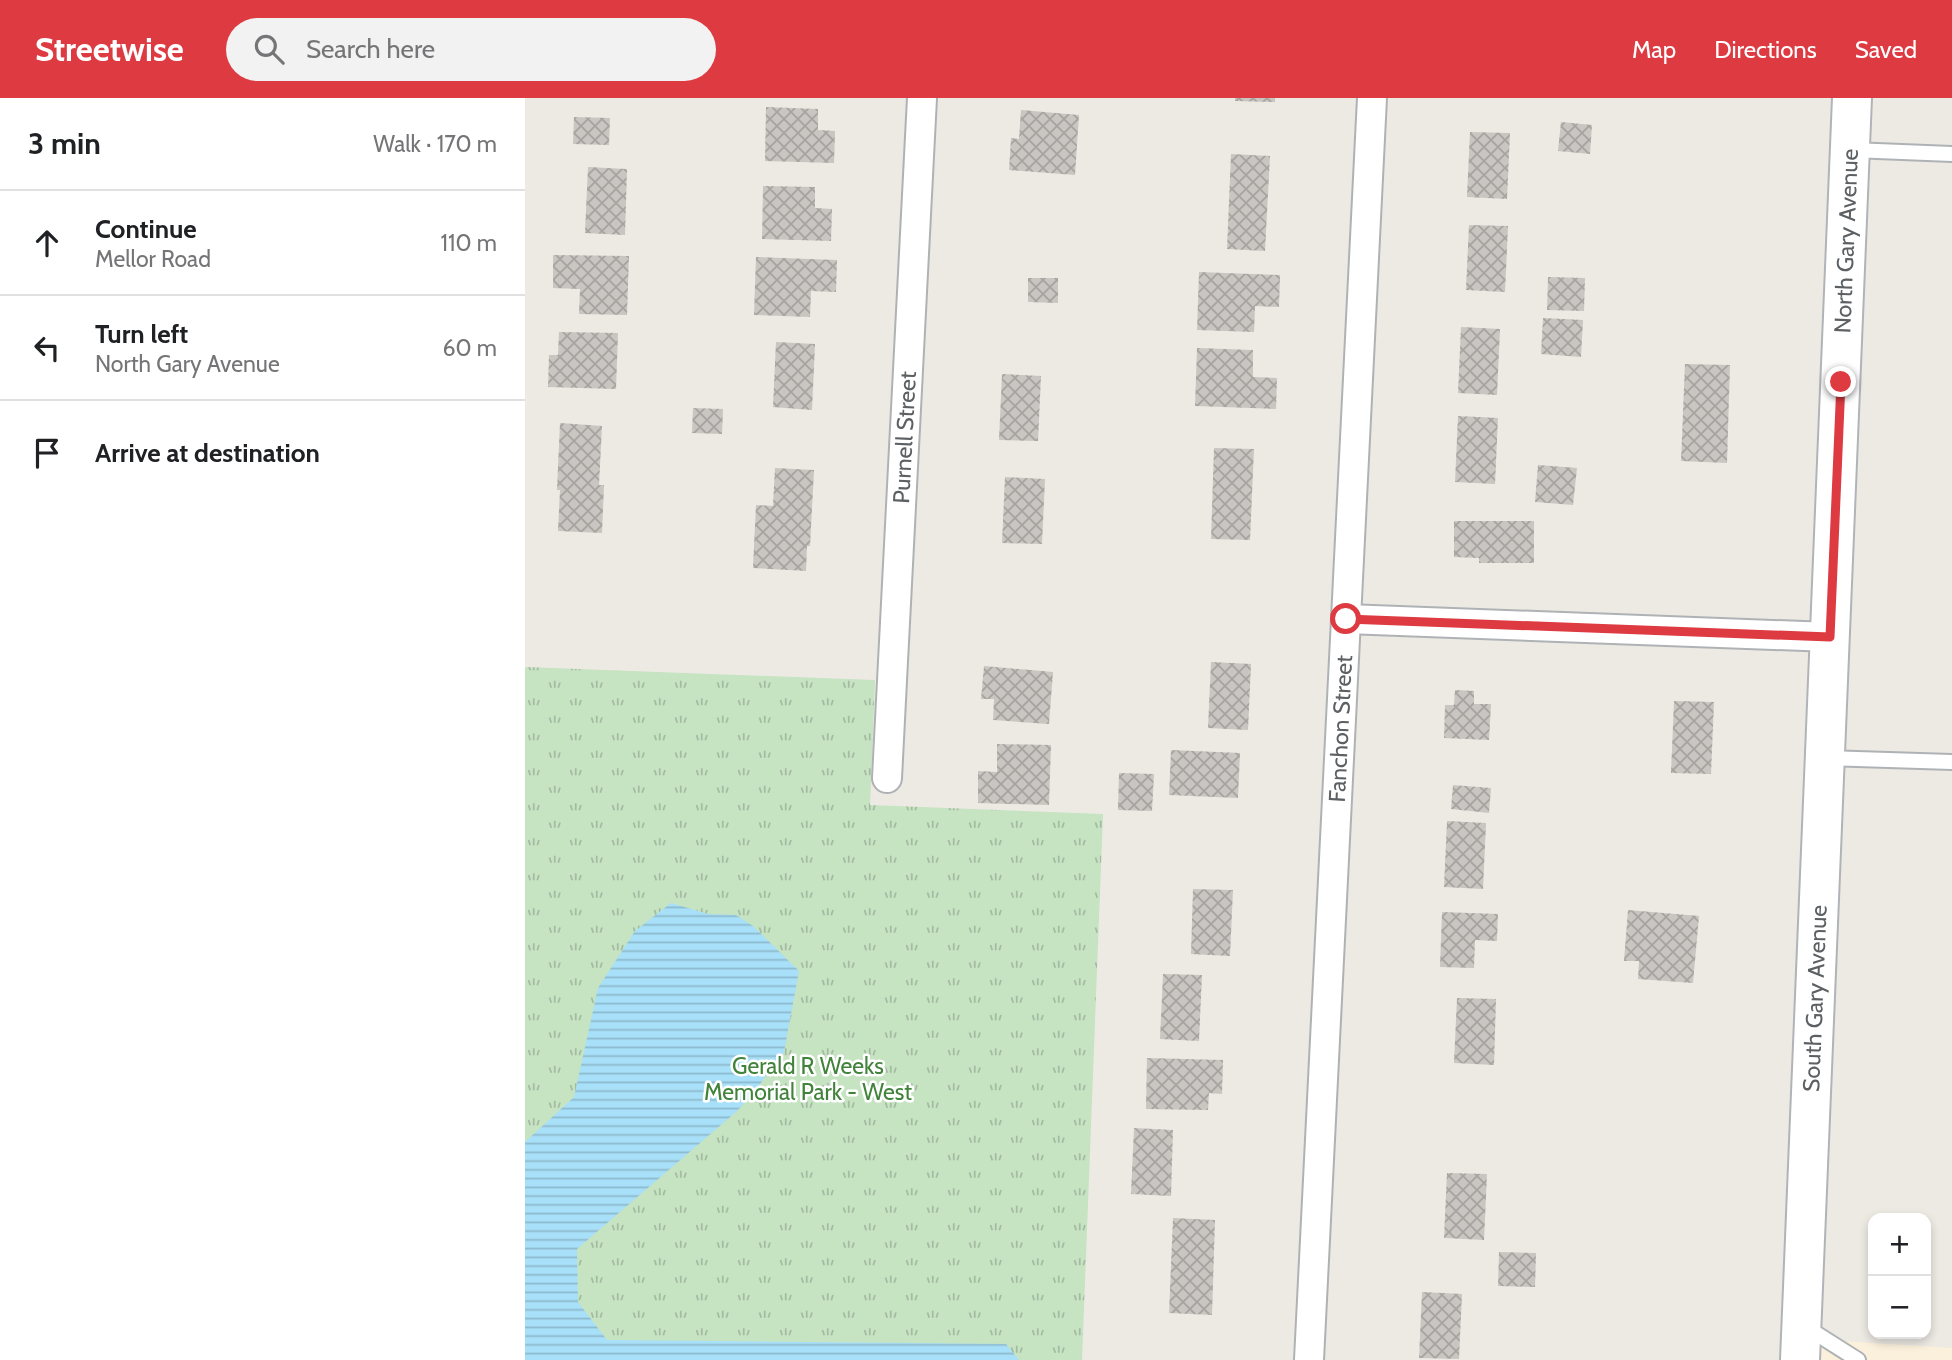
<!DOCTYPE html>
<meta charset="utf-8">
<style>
:root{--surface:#fff;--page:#f2f2f2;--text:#202124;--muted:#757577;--line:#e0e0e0;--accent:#dd3a42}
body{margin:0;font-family:Cabin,sans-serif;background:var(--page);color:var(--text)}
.controls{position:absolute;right:21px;bottom:21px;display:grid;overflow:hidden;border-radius:14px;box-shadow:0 4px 10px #0003}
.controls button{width:63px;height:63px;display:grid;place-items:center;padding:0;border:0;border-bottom:2px solid var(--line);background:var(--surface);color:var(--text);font:35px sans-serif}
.stop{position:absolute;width:21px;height:21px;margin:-16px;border:5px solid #dd3a42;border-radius:50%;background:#fff}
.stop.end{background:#dd3a42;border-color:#fff;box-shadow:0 2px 7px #0008}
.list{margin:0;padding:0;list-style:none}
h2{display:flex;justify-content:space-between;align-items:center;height:91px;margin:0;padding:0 28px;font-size:30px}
h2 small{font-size:23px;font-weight:400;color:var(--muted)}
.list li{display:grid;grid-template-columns:46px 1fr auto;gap:21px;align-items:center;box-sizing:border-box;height:105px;padding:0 28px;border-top:2px solid var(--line)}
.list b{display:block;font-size:26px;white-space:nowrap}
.list p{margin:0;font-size:23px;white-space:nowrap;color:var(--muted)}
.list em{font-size:23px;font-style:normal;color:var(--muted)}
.icon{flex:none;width:38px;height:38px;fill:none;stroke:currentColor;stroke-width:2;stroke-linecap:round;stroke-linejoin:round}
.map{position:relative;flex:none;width:1427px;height:1262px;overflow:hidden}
header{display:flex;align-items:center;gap:42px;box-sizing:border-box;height:98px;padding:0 35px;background:var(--accent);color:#fff}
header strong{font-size:33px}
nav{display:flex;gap:38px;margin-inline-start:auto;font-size:24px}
.search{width:490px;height:63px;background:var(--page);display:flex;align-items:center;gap:18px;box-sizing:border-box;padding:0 24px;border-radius:38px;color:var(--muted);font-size:26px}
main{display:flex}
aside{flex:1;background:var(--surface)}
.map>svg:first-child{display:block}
</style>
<header>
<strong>Streetwise</strong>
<div class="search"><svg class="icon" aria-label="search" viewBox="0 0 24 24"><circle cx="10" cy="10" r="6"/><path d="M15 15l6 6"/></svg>Search here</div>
<nav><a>Map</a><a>Directions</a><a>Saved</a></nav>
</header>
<main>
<aside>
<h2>3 min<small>Walk · 170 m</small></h2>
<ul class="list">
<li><svg class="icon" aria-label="ahead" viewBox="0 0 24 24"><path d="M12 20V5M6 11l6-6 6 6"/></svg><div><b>Continue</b><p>Mellor Road</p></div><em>110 m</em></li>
<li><svg class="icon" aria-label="left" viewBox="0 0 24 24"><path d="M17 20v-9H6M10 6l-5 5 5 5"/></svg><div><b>Turn left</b><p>North Gary Avenue</p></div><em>60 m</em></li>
<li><svg class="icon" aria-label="arrive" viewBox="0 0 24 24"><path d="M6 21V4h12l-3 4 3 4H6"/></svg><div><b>Arrive at destination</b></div></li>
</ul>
</aside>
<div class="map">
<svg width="1427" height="1262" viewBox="0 0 1427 1262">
<defs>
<pattern id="park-tufts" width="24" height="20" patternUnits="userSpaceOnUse" patternTransform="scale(1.75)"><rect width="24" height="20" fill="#c6e3c2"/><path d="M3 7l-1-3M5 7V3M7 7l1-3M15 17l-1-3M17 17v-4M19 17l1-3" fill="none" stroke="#a4bba1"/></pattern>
<pattern id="water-rules" width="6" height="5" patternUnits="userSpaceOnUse" patternTransform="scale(1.75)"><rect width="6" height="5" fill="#a8e0f9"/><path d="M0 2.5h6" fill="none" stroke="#8cb9cd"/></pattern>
<pattern id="building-cross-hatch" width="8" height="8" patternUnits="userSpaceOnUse" patternTransform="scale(1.75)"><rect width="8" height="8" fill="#c9c5c0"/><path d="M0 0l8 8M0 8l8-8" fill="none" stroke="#a6a3a0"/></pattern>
</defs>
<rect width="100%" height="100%" fill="#edeae4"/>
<path fill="#fbf0db" d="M1283,1241L1427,1250V1262H1282Z"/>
<path fill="url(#park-tufts)" d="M0,569L350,582L345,707L578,716L557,1262H0Z"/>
<path fill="url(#water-rules)" d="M146,805L183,816L211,817L228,828L274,873L259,954L226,998L211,1014L52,1151L53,1204L82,1242L481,1246L494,1262H0V1044L49,999L73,890L110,833Z"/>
<path fill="url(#building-cross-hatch)" d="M710,0H750V4L710,3Z
M241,9L293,11V32L310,33L309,65L240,63Z
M496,12L554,17L550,77L484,72L486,40L494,41Z
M49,19L85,20L84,47L48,46Z
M1036,24L1067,27L1065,56L1033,53Z
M945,34L985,35L982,101L942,99Z
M706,56L745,58L740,153L702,151Z
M63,69L102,71L100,137L60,135Z
M238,88L290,89V110L307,111L306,143L237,141Z
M944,127L983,128L980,194L941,192Z
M28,157L104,158L102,217L54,216L55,191L28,190Z
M231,159L312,162L311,194L286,193L285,219L229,217Z
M674,174L755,177L754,209L730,208L729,234L672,232Z
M1023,179L1060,180L1059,213L1022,212Z
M503,180H533V205L503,204Z
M1018,220L1058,222L1056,259L1016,256Z
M936,229L975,231L972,297L933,295Z
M34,234L93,235L91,291L23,289L24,257H33Z
M251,244L290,246L287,312L248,309Z
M672,250L728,252V279L752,280L751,311L670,308Z
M1160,266L1205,267L1202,365L1156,363Z
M477,276L516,278L513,343L474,342Z
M168,310L198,311L197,336L167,335Z
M933,318L973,320L970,386L930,384Z
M35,325L77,328L74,387H79L77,435L33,433L35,392H32Z
M689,350L729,351L725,442L686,441Z
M1013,367L1052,370L1048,407L1010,404Z
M250,370L289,372L285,448H282L281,473L228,470L231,407L248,408Z
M480,379L520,381L517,446L477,445Z
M929,423H1009V465H954V460L929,459Z
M686,564L726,566L723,632L683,630Z
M459,568L528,574L524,626L468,622L469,601H456Z
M930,592L949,593V606H966L964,642L919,640L920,607H929Z
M1149,603L1189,604L1186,676L1146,675Z
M472,646L526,647L524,707L453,705V673L472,674Z
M646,652L715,655L713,700L644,697Z
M594,675L629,676L627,713L593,712Z
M928,687L966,690L964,715L926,711Z
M922,723L961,725L958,791L919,789Z
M668,791L708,792L705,858L666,856Z
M1103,812L1174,818L1168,885L1113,881L1114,863H1099Z
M917,814L973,816L972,843L950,842L949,870L915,869Z
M638,876L677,877L674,943L635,941Z
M932,900L971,901L969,967L929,965Z
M622,960L698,962L697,996L684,995L683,1012L621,1011Z
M609,1030L648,1032L646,1098L606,1096Z
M922,1075L962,1076L959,1142L919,1140Z
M648,1120L690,1122L687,1217L644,1215Z
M974,1154L1011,1155L1010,1189L973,1188Z
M897,1194L937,1196L934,1261L894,1260Z"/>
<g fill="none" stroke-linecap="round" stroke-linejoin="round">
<defs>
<path id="lane" d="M1327,52L1427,56
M1300,660L1427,664
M1281,1229L1333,1262"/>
<g id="street">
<path d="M821,521L1305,539"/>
<path id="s1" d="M362,680L397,0"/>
<path id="s2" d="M784,1262L847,0"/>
</g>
<g id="secondary">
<path id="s3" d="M1275,1262L1327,0"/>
</g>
</defs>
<use href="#lane" stroke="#afb2b5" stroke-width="18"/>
<use href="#street" stroke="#afb2b5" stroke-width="32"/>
<use href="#secondary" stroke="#b0b4b8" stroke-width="42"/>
<use href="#lane" stroke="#fff" stroke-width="14"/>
<use href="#street" stroke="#fff" stroke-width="28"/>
<use href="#secondary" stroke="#fff" stroke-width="38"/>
</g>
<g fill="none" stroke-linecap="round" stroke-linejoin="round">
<path stroke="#dd3a42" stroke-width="9" d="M821,521L1305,539L1316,284"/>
</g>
<g text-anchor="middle" stroke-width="5" stroke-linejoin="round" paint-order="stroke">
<g font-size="23" fill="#5c6063" stroke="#fff">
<text dy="8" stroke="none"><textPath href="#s3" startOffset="1120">North Gary Avenue</textPath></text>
<text dy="8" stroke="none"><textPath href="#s1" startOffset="341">Purnell Street</textPath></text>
<text dy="8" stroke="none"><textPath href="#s2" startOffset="632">Fanchon Street</textPath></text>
<text dy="8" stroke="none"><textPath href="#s3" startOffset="362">South Gary Avenue</textPath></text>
</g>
<g font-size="23" fill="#41833b" stroke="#fff">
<text x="283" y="976">Gerald R Weeks<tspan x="283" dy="26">Memorial Park - West</tspan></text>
</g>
</g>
</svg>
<div class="controls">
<button>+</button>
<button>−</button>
</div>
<div class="stop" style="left:821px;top:521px"></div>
<div class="stop end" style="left:1316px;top:284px"></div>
</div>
</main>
